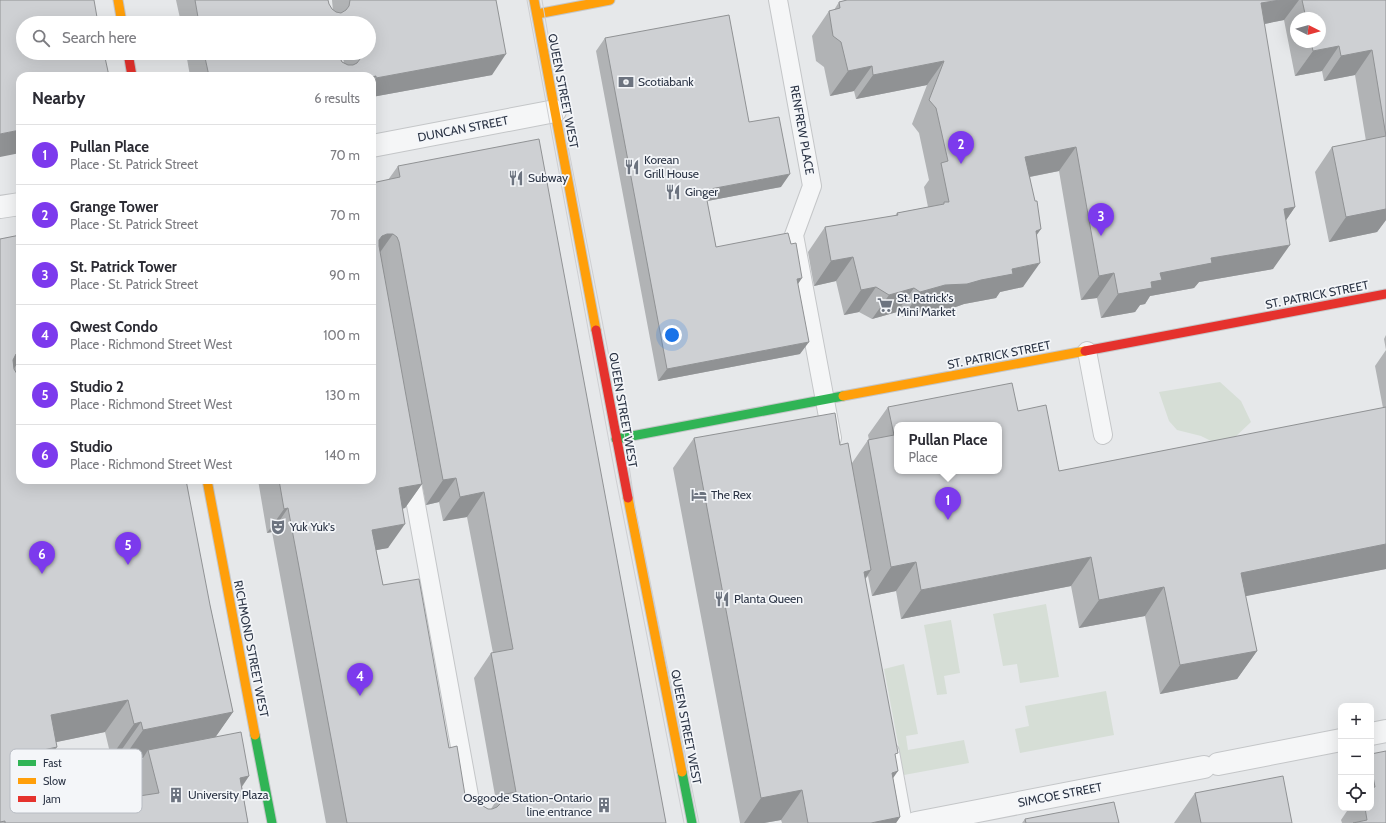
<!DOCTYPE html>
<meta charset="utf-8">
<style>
:root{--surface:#fff;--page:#f2f2f3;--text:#2b2b33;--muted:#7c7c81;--line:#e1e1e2;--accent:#7c3aed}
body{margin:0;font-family:Cabin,sans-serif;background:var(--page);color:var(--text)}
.controls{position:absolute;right:12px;bottom:12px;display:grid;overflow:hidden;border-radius:8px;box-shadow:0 4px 16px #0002}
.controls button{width:36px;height:36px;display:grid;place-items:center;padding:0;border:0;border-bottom:1px solid var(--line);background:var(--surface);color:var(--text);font:20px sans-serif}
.compass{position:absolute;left:1290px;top:12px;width:36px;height:36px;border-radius:50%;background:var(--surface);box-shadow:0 4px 16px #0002;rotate:96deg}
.you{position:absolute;left:672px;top:335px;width:14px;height:14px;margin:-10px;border:3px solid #fff;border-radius:50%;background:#1a73e8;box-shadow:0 0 0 6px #1a73e833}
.badge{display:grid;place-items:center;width:26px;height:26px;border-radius:50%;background:var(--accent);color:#fff;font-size:13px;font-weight:700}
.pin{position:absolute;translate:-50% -33px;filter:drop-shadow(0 1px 2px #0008)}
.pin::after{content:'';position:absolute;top:21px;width:14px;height:12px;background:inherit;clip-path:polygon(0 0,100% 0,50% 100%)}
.popup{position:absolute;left:894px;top:422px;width:108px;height:52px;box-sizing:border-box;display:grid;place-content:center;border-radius:8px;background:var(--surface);filter:drop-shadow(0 1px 3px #0005);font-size:13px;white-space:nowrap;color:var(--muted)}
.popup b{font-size:15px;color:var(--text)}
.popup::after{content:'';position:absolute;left:50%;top:100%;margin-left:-8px;border:8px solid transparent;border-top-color:var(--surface)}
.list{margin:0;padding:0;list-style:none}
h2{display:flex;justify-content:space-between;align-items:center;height:52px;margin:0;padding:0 16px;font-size:17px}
h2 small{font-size:13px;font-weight:400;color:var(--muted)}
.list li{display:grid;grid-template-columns:26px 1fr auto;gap:12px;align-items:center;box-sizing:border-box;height:60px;padding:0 16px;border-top:1px solid var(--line)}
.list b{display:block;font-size:15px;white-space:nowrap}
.list p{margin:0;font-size:13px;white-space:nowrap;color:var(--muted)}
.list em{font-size:13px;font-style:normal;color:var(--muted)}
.icon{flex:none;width:22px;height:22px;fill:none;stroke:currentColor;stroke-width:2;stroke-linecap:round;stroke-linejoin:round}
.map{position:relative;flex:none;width:1386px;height:823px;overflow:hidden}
.search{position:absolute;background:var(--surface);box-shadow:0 4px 16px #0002;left:16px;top:16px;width:360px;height:44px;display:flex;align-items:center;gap:10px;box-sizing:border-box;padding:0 14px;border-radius:22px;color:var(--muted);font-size:15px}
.panel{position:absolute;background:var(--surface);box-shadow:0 4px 16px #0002;left:16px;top:72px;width:360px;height:412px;border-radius:12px}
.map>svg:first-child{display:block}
</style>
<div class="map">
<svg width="1386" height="823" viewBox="0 0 1386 823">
<rect width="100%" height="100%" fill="#e6e8ea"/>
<path fill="#d6ded6" d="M1220,382L1241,401L1251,422L1233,439L1219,445L1201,436L1177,430L1169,421L1159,392Z
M1046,604L1059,677L1020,683L1017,664L1003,666L993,614Z
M951,620L960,673L944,676L947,694L937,695L924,625Z
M904,664L918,734L906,736L908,750L964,740L969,763L904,775L884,669Z
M1106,691L1114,735L1020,753L1015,729L1029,726L1025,706Z"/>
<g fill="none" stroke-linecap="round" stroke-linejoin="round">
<defs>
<path id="lane" d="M778,0L812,186L794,235L832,438
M1087,351L1103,435
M410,472L474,823
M890,752L903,823
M58,786L158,766"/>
<path id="street" d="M372,146L555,111
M0,207L20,204
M1371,734L1386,731
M1218,764L1341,740
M916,823L1204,767"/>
<path id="fast" d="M616,439L843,396
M255,735L272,823
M682,772L692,823"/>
<path id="slow" d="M118,0L122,23
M534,0L596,330
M537,14L610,0
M843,396L1085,351
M207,480L255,735
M628,498L682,772"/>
<path id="jam" d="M128,53L132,76
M596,330L628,498
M1085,351L1386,294"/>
</defs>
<use href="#lane" stroke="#c4c6c8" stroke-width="20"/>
<use href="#street" stroke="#c4c6c8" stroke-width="24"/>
<use href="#fast" stroke="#c4c6c8" stroke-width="11"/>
<use href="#slow" stroke="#c4c6c8" stroke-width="11"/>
<use href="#jam" stroke="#c4c6c8" stroke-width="11"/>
<use href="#lane" stroke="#f5f6f7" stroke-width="18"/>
<use href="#street" stroke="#f5f6f7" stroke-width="22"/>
<use href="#fast" stroke="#30b455" stroke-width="9"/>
<use href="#slow" stroke="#ff9f0a" stroke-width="9"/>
<use href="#jam" stroke="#e5322d" stroke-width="9"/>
<path stroke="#cecfd2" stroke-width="1" d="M527,0L616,479L684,823
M542,0L565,131L625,438L635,507L699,823"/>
</g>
<path fill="#b1b3b5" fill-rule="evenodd" d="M176,0H328L329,4L332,9L333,11L332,0H496L492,75L372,97V76H190L186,53H339L340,58L342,62L344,63L342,53H369V23H181Z
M847,0H1386V220L1377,232L1329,242L1315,172L1332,147L1366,141L1355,75L1324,81L1322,71L1295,76L1284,20L1264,24L1295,207L1286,220L1273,269L1199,282L1194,288L1150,296L1145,304L1140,305L1135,312L1101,318L1097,298L1081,300L1059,171L1030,177L1037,235L1023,287L1000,292L996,298L964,304L950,309L928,310L903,317L897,312L872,319L859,312L844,315L836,281L814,286L808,252L825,227L895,216L897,213L928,207L924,187L929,180L919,133L912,124L927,85L856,99L854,91L830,96L824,67L816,61L812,36L829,11L834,10L839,2ZM1296,18H1320V42H1296Z
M605,38L749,122L781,187L707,201L716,247L798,284L800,354L658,381L596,51Z
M398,166L665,823H326L272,532L267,533L258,480H372V183L388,180ZM382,266L426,505L439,502L443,521L467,517L493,653H491L474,678L496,801L491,809H488L483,806L466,801L449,748L383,585L376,550L388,548L402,509L405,508L422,484Z
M20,235V480L210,605L233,712L215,737L249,776L242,787L248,823H0V239ZM105,732L111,757L118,755L120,763L143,758L125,783L129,797L86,804L40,772L56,742Z
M1386,335V569L1245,596L1257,651L1237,679L1160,694L1145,616L1079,628L1071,586L901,619L896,591L872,596L868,576L865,579L895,757L893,778L900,817L896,823H782L781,820L764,823H740L673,468L694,438L840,445L852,463L868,440H869L868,435L888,407L1018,411L1059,471L1383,408L1375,366L1386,350L1384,339Z
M1371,754L1386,823H1342L1341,820L1349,808H1371Z
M1195,793L1292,823H1174Z
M1025,819L1119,823H1022Z"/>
<path fill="#909294" d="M1280,0H1299L1284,20L1244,28L1261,3Z
M1339,46L1322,71L1295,76L1313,51Z
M1372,50L1355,75L1324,81L1341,56Z
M506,54L492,75L372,97V85L376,78Z
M944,61L927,85L856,99L873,75Z
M872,66L854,91L830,96L848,71Z
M376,76L372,82V77Z
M20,130V153L0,157V134Z
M1076,147L1059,171L1008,181L1025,157Z
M790,174L781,187L697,203L705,190Z
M1386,195V220L1377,232L1329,242L1346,217Z
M1295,207L1278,232L1284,209Z
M1041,229L1024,253L1036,231Z
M387,234H393L376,258L372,250L382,236Z
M1290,245L1273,269L1199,282L1194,288L1150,296L1145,304L1140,305L1135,312L1101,318L1118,294L1151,282L1160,273L1211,258Z
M853,257L836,281L814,286L831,261Z
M1040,263L1023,287L1000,292L996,298L964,304L950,309L928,310L903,317L920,292L945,285L1012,269Z
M1114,273L1097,298L1081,300L1099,276Z
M802,278L794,290L797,279Z
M876,287L859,312L844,315L861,290Z
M914,288L897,312L872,319L889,295Z
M809,342L800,354L658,381L667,369Z
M20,352V360L2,385L0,377L16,354Z
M456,478L439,502L426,505L443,480Z
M422,484L405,508L382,512L399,488Z
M484,492L467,517L443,521L460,497Z
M288,508L272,532L267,533L284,509Z
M405,524L388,548L355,554L372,530Z
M1386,544V569L1221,601L1241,573Z
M1091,557L1071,586L901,619L921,590Z
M916,562L896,591L872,596L891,567Z
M871,570L851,600L864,572Z
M1164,587L1145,616L1079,628L1099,600Z
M1257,651L1237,679L1160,694L1180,665Z
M128,700L105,732L28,748L51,715Z
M233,712L210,745L148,750L143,758L120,763L143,730Z
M141,722L118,755L111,757L134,724Z
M57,747L34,780H0L16,758L21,755Z
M898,771L877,801L892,773Z
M249,776L226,809L240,778Z
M802,790L781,820L764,823H744L761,798Z
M900,817L896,823H871Z"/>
<path fill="#ced0d3" stroke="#909294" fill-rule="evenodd" d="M0,0H94L98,23H23V53H104L109,76H20V130L0,134Z
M195,0H328L329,4L332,9L336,12L341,13L346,10L349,6L350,0H496L506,54L376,78V76L372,77V76H209L204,53H339L340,58L342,62L348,65H353L357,63L360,59L361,53H369V23H349L348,22H343L341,23H199Z
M847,0H1280L1261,3L1295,207L1284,209L1290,245L1211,258L1212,263L1160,273L1162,280L1151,282L1152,288L1118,294L1114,273L1099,276L1076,147L1025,157L1035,201H1037L1041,229L1036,231L1040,263L1012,269L1013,274L981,280L967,284L945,285L920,292L914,288L889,295L876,287L861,290L853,257L831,261L825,227L898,215L897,213L944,204V202H949L941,163L948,161L936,108L929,100L944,61L873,75L872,66L848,71L841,42L833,36L829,11L840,8L839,2Z
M1302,0H1386V209L1346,217L1332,147L1386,136L1372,50L1341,56L1339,46L1313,51L1311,42H1320V18H1306Z
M729,15L749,122L779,117L790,174L705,190L716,247L788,233L791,244L796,243L802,278L797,279L809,342L667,369L605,38Z
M539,139L666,823H347L288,508L284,509L279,480H372V183L400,177L398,166ZM387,234H393L397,237L399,242L443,480L456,478L460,497L484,492L513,649L491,653L516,792L501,795V803L497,807L492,809H488L483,806L480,799L466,801L457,746L449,748L419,579L383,585L372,530L405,524L399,488L422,484L379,246V240L382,236Z
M20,235V352L16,354L13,360L14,369L17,374L20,375V480H186L210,605L233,712L143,730L141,722L134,724L128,700L51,715L57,747L21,755L16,758L13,762V767L15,772L20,775H25L79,764L86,804L159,793L148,750L241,732L249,776L240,778L248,823H5V821L0,822V239Z
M1012,383L1018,411L1046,405L1059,471L1386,407V544L1241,573L1257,651L1180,665L1164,587L1099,600L1091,557L921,590L916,562L891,567L868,440L894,435L888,407ZM897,425H999V471H897Z
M835,413L840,445L848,443L871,570L864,572L898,753L895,754L898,771L892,773L900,817L871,823H808L802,790L761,798L694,438Z
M1386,751V823H1353L1367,820L1365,808H1371V788L1375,787L1371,766V754Z
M1283,776L1292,823H1201L1195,793Z
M1114,802L1119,823H1026L1025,819Z"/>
<defs>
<symbol id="bank-bare" viewBox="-9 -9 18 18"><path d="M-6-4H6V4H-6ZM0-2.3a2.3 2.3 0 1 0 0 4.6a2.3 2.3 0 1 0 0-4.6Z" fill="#6c737f" stroke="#f4f6f9" stroke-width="2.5" paint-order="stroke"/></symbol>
<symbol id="restaurant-bare" viewBox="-9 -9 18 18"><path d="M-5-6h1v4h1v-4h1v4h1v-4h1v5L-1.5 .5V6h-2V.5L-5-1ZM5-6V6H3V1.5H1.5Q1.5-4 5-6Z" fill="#6c737f" stroke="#f4f6f9" stroke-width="2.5" paint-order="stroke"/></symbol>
<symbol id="supermarket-bare" viewBox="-9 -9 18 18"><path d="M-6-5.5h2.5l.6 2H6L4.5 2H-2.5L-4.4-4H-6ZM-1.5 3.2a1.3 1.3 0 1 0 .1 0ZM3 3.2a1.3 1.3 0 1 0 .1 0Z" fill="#6c737f" stroke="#f4f6f9" stroke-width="2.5" paint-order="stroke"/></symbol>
<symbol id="hotel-bare" viewBox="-9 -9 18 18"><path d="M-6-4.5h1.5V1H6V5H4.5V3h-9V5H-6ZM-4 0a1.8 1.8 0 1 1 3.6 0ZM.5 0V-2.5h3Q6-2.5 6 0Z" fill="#6c737f" stroke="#f4f6f9" stroke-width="2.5" paint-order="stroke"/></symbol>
<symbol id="theatre-bare" viewBox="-9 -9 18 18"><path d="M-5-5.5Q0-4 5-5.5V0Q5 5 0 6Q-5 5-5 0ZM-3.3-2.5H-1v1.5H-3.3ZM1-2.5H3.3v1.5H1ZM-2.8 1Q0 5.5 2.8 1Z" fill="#6c737f" stroke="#f4f6f9" stroke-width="2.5" paint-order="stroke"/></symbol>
<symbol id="building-bare" viewBox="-9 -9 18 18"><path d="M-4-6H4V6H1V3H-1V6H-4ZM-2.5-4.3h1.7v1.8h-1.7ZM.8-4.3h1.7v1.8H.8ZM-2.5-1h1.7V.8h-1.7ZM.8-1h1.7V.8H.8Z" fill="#6c737f" stroke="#f4f6f9" stroke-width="2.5" paint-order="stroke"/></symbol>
</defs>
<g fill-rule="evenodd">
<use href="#bank-bare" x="615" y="71" width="22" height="22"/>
<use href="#restaurant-bare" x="621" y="156" width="22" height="22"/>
<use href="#restaurant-bare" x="505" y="167" width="22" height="22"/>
<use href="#restaurant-bare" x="662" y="181" width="22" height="22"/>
<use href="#supermarket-bare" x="874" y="294" width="22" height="22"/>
<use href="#hotel-bare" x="688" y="484" width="22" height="22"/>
<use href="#theatre-bare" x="267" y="516" width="22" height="22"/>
<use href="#restaurant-bare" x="711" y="588" width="22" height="22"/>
<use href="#building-bare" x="165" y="784" width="22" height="22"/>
<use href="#building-bare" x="593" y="794" width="22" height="22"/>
</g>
<g text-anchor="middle" stroke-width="3.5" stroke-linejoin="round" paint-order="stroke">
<g font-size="12" fill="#2b3445" stroke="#f4f6f9" text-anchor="start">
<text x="638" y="86">Scotiabank</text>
<text x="644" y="164">Korean<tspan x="644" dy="14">Grill House</tspan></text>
<text x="528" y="182">Subway</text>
<text x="685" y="196">Ginger</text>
<text x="897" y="302">St. Patrick's<tspan x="897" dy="14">Mini Market</tspan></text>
<text x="711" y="499">The Rex</text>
<text x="290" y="531">Yuk Yuk's</text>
<text x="734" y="603">Planta Queen</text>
<text x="188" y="799">University Plaza</text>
<text x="592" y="802" text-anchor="end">Osgoode Station-Ontario<tspan x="592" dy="14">line entrance</tspan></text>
</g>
<g font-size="12" fill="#2b3445" stroke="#f4f6f9">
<text transform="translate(563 91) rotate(79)" y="4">QUEEN STREET WEST</text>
<text transform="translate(463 129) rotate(-11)" y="4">DUNCAN STREET</text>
<text transform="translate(802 130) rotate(80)" y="4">RENFREW PLACE</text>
<text transform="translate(1317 295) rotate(-11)" y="4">ST. PATRICK STREET</text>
<text transform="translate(999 355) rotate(-11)" y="4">ST. PATRICK STREET</text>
<text transform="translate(623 410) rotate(80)" y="4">QUEEN STREET WEST</text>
<text transform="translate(251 649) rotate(79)" y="4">RICHMOND STREET WEST</text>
<text transform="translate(686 727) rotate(79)" y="4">QUEEN STREET WEST</text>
<text transform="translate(1060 795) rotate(-11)" y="4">SIMCOE STREET</text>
</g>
</g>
<rect x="10" y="749" width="132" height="64" rx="6" fill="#f4f6f9" stroke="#b8bcc3" stroke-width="1"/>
<rect x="18" y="760" width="18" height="6" fill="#30b455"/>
<rect x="18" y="778" width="18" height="6" fill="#ff9f0a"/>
<rect x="18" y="796" width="18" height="6" fill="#e5322d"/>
<g font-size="11" fill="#2b3445">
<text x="43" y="767">Fast</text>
<text x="43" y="785">Slow</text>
<text x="43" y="803">Jam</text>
</g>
</svg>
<div class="controls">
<button>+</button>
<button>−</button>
<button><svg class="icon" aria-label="locate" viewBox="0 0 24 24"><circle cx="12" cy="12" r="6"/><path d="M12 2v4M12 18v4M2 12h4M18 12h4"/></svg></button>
</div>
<svg class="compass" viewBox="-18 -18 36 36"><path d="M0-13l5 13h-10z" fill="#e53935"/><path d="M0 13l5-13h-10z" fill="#7c7c81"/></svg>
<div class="you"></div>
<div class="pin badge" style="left:948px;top:520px">1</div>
<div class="popup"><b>Pullan Place</b>Place</div>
<div class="pin badge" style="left:961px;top:164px">2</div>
<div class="pin badge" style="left:1101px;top:236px">3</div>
<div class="pin badge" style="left:360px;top:696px">4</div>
<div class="pin badge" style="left:128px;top:565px">5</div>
<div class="pin badge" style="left:42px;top:574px">6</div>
<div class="search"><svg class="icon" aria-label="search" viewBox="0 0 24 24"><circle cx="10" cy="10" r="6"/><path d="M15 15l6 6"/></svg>Search here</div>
<section class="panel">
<h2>Nearby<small>6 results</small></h2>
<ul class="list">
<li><span class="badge">1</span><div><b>Pullan Place</b><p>Place · St. Patrick Street</p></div><em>70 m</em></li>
<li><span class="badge">2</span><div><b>Grange Tower</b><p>Place · St. Patrick Street</p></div><em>70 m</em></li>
<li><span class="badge">3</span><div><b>St. Patrick Tower</b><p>Place · St. Patrick Street</p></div><em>90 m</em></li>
<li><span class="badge">4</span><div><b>Qwest Condo</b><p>Place · Richmond Street West</p></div><em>100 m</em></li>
<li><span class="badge">5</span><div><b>Studio 2</b><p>Place · Richmond Street West</p></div><em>130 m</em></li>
<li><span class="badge">6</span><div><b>Studio</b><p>Place · Richmond Street West</p></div><em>140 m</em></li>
</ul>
</section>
</div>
